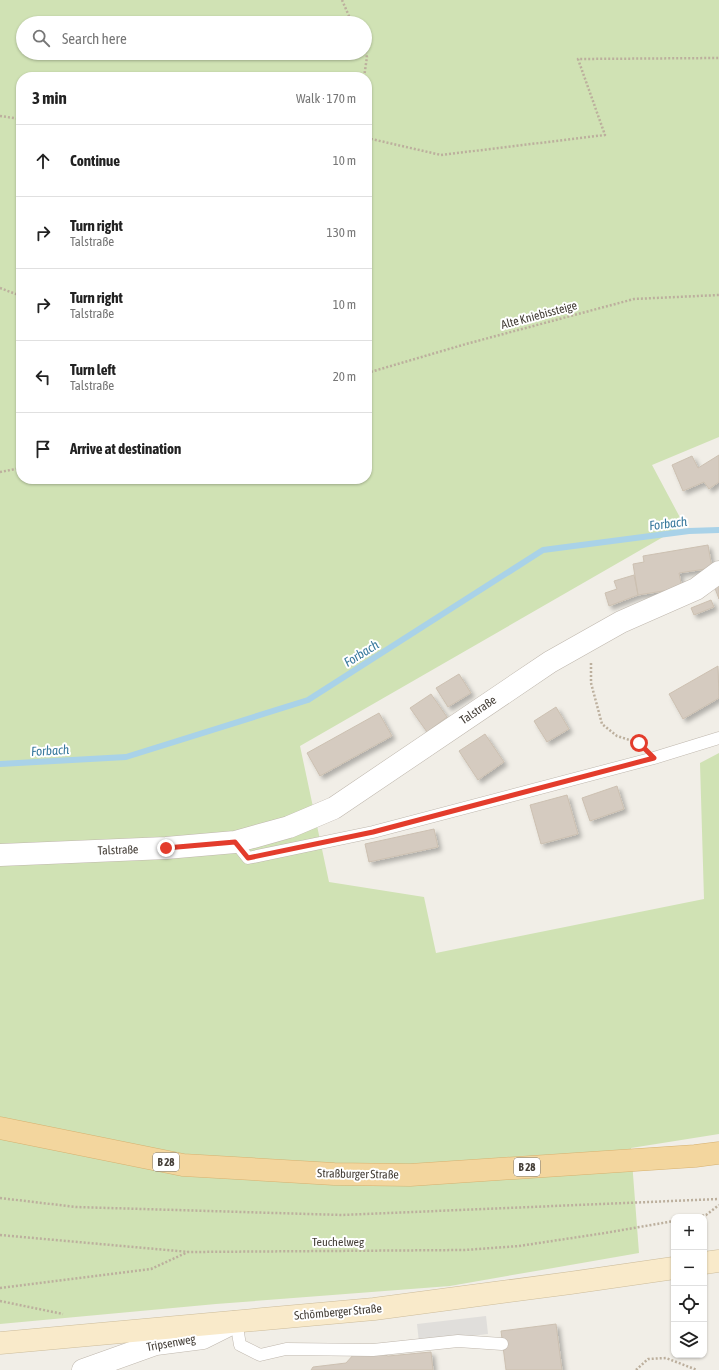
<!DOCTYPE html>
<meta charset="utf-8">
<style>
:root{--surface:#fff;--page:#f6f6f6;--text:#222;--muted:#767676;--line:#e0e0e0}
body{margin:0;font-family:"Asap Condensed",sans-serif;background:var(--page);color:var(--text)}
.controls{position:absolute;right:12px;bottom:12px;display:grid;overflow:hidden;border-radius:8px;box-shadow:0 1px 3px #0004}
.controls button{width:36px;height:36px;display:grid;place-items:center;padding:0;border:0;border-bottom:1px solid var(--line);background:var(--surface);color:var(--text);font:20px sans-serif}
.stop{position:absolute;width:12px;height:12px;margin:-9px;border:3px solid #e33c2c;border-radius:50%;background:#fff}
.stop.end{background:#e33c2c;border-color:#fff;box-shadow:0 1px 4px #0008}
.list{margin:0;padding:0;list-style:none}
h2{display:flex;justify-content:space-between;align-items:center;height:52px;margin:0;padding:0 16px;font-size:17px}
h2 small{font-size:13px;font-weight:400;color:var(--muted)}
.list li{display:grid;grid-template-columns:26px 1fr auto;gap:12px;align-items:center;box-sizing:border-box;height:72px;padding:0 16px;border-top:1px solid var(--line)}
.list b{display:block;font-size:15px;white-space:nowrap}
.list p{margin:0;font-size:13px;white-space:nowrap;color:var(--muted)}
.list em{font-size:13px;font-style:normal;color:var(--muted)}
.icon{flex:none;width:22px;height:22px;fill:none;stroke:currentColor;stroke-width:2;stroke-linecap:round;stroke-linejoin:round}
.map{position:relative;flex:none;width:719px;height:1370px;overflow:hidden}
.search{position:absolute;background:var(--surface);box-shadow:0 1px 3px #0004;left:16px;top:16px;width:356px;height:44px;display:flex;align-items:center;gap:10px;box-sizing:border-box;padding:0 14px;border-radius:22px;color:var(--muted);font-size:15px}
.panel{position:absolute;background:var(--surface);box-shadow:0 1px 3px #0004;left:16px;top:72px;width:356px;height:412px;border-radius:16px}
.map>svg:first-child{display:block}
</style>
<div class="map">
<svg width="719" height="1370" viewBox="0 0 719 1370">
<defs>
<filter id="shadow"><feDropShadow dx="3.5" dy="3.5" stdDeviation="2" flood-color="#0004"/></filter>
</defs>
<rect width="100%" height="100%" fill="#f1eee7"/>
<path fill="#d0e2b4" fill-rule="evenodd" d="M0,0H719V437L652,465L684,525L300,746L329,882L424,897L436,953L704,899L700,763L719,753V1134L631,1148L639,1253L450,1286L216,1304L0,1324ZM23,23H365V53H23ZM21,77H367V479H21Z"/>
<path fill="#e0dedb" d="M486,1316L488,1334L419,1342L417,1324Z"/>
<g fill="none" stroke-linecap="round" stroke-linejoin="round">
<path stroke="#a9d2e8" stroke-width="6" d="M0,764L126,757L308,700L543,550L689,531L719,530"/>
</g>
<path fill="#d5cbc0" stroke="#ccc0b1" filter="url(#shadow)" d="M719,455V482L709,489L704,482L683,491L672,465L692,456L698,468Z
M708,545L712,568L679,573L682,588L638,595L633,564L644,562L643,556Z
M634,575L638,595L609,606L605,593L617,589L614,581Z
M719,581V599L713,583Z
M711,600L714,607L694,615L691,608Z
M718,666L719,698L683,719L669,694Z
M459,674L471,693L448,707L436,688Z
M431,694L447,717L427,732L410,708Z
M556,707L569,729L547,742L534,721Z
M379,713L392,736L320,776L307,753Z
M485,734L504,762L478,780L459,751Z
M617,786L624,809L590,821L582,798Z
M567,795L578,834L541,844L530,805Z
M434,829L438,847L369,862L365,844Z
M556,1324L562,1370H506L501,1331Z
M373,1351L388,1356L431,1352L433,1370H311L313,1367L346,1363L354,1354Z"/>
<g fill="none" stroke-linecap="round" stroke-linejoin="round">
<defs>
<path id="service" d="M235,842L248,858L373,832L654,758L719,738
M236,1321L240,1345L260,1355L286,1349L373,1350L458,1341L502,1344"/>
<path id="minor" d="M0,855L166,848L235,842L289,827L334,808L550,662L621,622L696,589L719,572
M83,1370L156,1344L203,1338L235,1322"/>
<path id="secondary" d="M704,1263L719,1261
M0,1343L374,1309L570,1283L674,1268"/>
<path id="primary" d="M0,1128L183,1165L334,1174L410,1175L695,1156L719,1153"/>
</defs>
<use href="#service" stroke="#bfb7ad" stroke-width="13"/>
<use href="#minor" stroke="#bfb7ad" stroke-width="23"/>
<use href="#secondary" stroke="#ccbc9b" stroke-width="23"/>
<use href="#primary" stroke="#d6b170" stroke-width="23"/>
<path stroke="#bcaf9d" stroke-width="2.5" stroke-dasharray="2 2" stroke-linecap="butt" d="M342,0L352,23
M364,77L367,57L365,52
M0,116L21,119
M367,138L441,155L605,135L578,59L719,58
M0,288L21,296
M367,373L466,344L634,299L719,295
M0,472L21,468
M591,663V683L602,724L617,736L639,743L641,745
M0,1198L76,1207L342,1215L719,1199
M694,1217L706,1215L719,1205
M0,1235L189,1252L465,1250L519,1246L605,1233L674,1221
M0,1288L151,1269L188,1252
M0,1301L63,1314
M636,1370L648,1359L666,1358L697,1370"/>
<use href="#service" stroke="#fff" stroke-width="12"/>
<use href="#minor" stroke="#fff" stroke-width="22"/>
<use href="#secondary" stroke="#f9eaca" stroke-width="22"/>
<use href="#primary" stroke="#f3d69e" stroke-width="22"/>
</g>
<g fill="none" stroke-linecap="round" stroke-linejoin="round">
<path stroke="#e33c2c" stroke-width="5" d="M166,848L235,842L248,858L373,832L654,758L639,743"/>
</g>
<g text-anchor="middle" stroke-width="4" stroke-linejoin="round" paint-order="stroke">
<g fill="#fff" stroke="#7c7873" stroke-width="1">
<rect x="153" y="1153" width="26" height="18" rx="3"/>
<rect x="514" y="1158" width="26" height="18" rx="3"/>
</g>
<g font-size="11" font-weight="bold" fill="#443e37">
<text x="166" y="1166">B 28</text>
<text x="527" y="1171">B 28</text>
</g>
<g font-size="12" fill="#443e37" stroke="#fff">
<text transform="translate(539 315) rotate(-15)" y="4">Alte Kniebissteige</text>
<text transform="translate(478 710) rotate(-34)" y="4">Talstraße</text>
<text transform="translate(118 850) rotate(-2)" y="4">Talstraße</text>
<text transform="translate(358 1174) rotate(1)" y="4">Straßburger Straße</text>
<text x="338" y="1246">Teuchelweg</text>
<text transform="translate(338 1312) rotate(-5)" y="4">Schömberger Straße</text>
<text transform="translate(171 1343) rotate(-10)" y="4">Tripsenweg</text>
</g>
<g font-size="13" font-style="italic" fill="#39799d" stroke="#fff">
<text transform="translate(668 523) rotate(-7)" y="5">Forbach</text>
<text transform="translate(361 653) rotate(-32)" y="5">Forbach</text>
<text transform="translate(50 750) rotate(-3)" y="5">Forbach</text>
</g>
</g>
</svg>
<div class="controls">
<button>+</button>
<button>−</button>
<button><svg class="icon" aria-label="locate" viewBox="0 0 24 24"><circle cx="12" cy="12" r="6"/><path d="M12 2v4M12 18v4M2 12h4M18 12h4"/></svg></button>
<button><svg class="icon" aria-label="layers" viewBox="0 0 24 24"><path d="M12 4l9 5-9 5-9-5zM3 14l9 5 9-5"/></svg></button>
</div>
<div class="stop" style="left:639px;top:743px"></div>
<div class="stop end" style="left:166px;top:848px"></div>
<div class="search"><svg class="icon" aria-label="search" viewBox="0 0 24 24"><circle cx="10" cy="10" r="6"/><path d="M15 15l6 6"/></svg>Search here</div>
<section class="panel">
<h2>3 min<small>Walk · 170 m</small></h2>
<ul class="list">
<li><svg class="icon" aria-label="ahead" viewBox="0 0 24 24"><path d="M12 20V5M6 11l6-6 6 6"/></svg><div><b>Continue</b></div><em>10 m</em></li>
<li><svg class="icon" aria-label="right" viewBox="0 0 24 24"><path d="M7 20v-9h11M14 6l5 5-5 5"/></svg><div><b>Turn right</b><p>Talstraße</p></div><em>130 m</em></li>
<li><svg class="icon" aria-label="right" viewBox="0 0 24 24"><path d="M7 20v-9h11M14 6l5 5-5 5"/></svg><div><b>Turn right</b><p>Talstraße</p></div><em>10 m</em></li>
<li><svg class="icon" aria-label="left" viewBox="0 0 24 24"><path d="M17 20v-9H6M10 6l-5 5 5 5"/></svg><div><b>Turn left</b><p>Talstraße</p></div><em>20 m</em></li>
<li><svg class="icon" aria-label="arrive" viewBox="0 0 24 24"><path d="M6 21V4h12l-3 4 3 4H6"/></svg><div><b>Arrive at destination</b></div></li>
</ul>
</section>
</div>
